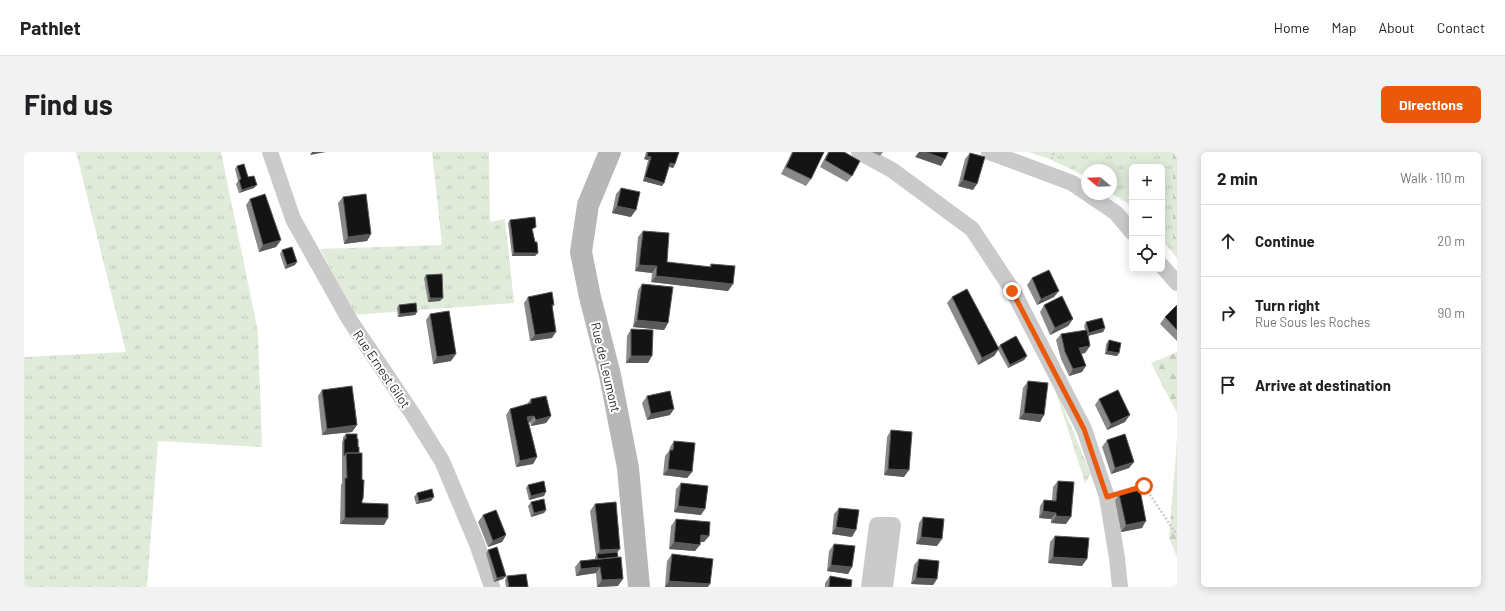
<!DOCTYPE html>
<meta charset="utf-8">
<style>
:root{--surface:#fff;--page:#f2f2f2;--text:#202124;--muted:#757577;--line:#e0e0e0;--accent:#ea580c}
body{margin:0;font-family:Barlow,sans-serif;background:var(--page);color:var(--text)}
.controls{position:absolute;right:12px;top:12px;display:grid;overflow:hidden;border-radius:6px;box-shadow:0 2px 10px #0003}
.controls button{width:36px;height:36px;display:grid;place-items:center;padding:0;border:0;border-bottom:1px solid var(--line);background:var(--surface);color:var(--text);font:20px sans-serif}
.compass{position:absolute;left:1057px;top:12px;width:36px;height:36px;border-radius:50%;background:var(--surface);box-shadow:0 2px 10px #0003;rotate:289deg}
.stop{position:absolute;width:12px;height:12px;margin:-9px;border:3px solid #ea580c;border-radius:50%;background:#fff}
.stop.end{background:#ea580c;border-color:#fff;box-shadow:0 1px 4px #0008}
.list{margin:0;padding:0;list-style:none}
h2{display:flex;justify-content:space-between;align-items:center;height:52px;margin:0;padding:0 16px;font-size:17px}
h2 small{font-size:13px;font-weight:400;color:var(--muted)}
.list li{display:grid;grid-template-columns:26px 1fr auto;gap:12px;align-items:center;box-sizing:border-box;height:72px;padding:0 16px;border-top:1px solid var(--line)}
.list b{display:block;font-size:15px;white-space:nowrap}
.list p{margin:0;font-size:13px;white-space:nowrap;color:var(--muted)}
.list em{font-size:13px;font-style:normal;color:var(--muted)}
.icon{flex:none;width:22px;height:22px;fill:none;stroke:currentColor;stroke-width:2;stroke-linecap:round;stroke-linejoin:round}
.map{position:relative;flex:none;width:1153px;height:435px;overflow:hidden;border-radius:6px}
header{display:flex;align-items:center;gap:24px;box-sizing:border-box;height:56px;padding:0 20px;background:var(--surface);border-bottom:1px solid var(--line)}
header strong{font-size:19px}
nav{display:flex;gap:22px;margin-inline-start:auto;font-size:14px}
.intro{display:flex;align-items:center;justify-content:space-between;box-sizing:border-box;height:96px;padding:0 24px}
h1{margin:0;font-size:28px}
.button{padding:10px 18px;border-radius:6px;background:var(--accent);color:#fff;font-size:14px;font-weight:700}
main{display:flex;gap:24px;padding:0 24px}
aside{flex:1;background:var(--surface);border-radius:6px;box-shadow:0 2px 10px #0003}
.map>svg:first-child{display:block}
</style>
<header>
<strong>Pathlet</strong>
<nav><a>Home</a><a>Map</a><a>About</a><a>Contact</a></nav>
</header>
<div class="intro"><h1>Find us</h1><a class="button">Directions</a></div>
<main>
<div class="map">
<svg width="1153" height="435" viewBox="0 0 1153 435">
<defs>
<pattern id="grass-tufts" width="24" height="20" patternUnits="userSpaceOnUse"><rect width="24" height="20" fill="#e1ebda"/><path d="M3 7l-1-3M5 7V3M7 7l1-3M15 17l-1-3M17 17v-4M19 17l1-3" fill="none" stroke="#c1cabb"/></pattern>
<pattern id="forest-firs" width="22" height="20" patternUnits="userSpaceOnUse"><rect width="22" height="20" fill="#e1ebda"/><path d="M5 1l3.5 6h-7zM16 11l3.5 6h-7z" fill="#c1cabb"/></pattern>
</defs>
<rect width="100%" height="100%" fill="#fff"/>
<path fill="url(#grass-tufts)" d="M52,0H197L234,180L238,295L134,289L123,435H0V205L102,200Z
M408,0H465L466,70L481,67L490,151L330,163L296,97L418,93Z
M1004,0H1149V101L1138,88V15H1108V54L1087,41V18H1063V25L1023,6Z
M1029,231L1067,322L1061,331Z
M1153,287V371L1147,362Z"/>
<path fill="url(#forest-firs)" d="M1149,0H1153V106L1149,101Z
M1153,200V261L1127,211Z
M1147,362L1153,371V405L1145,386Z"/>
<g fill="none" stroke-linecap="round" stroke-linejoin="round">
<path stroke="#cacaca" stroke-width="2.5" stroke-dasharray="2 2" stroke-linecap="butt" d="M1028,7L1030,0
M1099,340L1120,334L1153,383"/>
<path stroke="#cacaca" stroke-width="16" d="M246,0L269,67L325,167L388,261L418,309L453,392L468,435
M835,0L868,18L948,77L989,139L1060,277L1083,345L1093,406L1096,435
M965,0L1048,31L1063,41
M1064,42L1092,61L1108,80
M1138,114L1153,131
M845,435L853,373H869L861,435"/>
<path stroke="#b7b7b7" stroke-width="22" d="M586,0L564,53L557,100L566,145L586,223L604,316L615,435"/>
</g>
<path fill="#8a8a8a" d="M622,0H655L651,12L649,16L645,15L640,31L638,34L619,29L624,8L620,7Z
M768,0H800L787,27L782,34L757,22Z
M804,0H820L828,24L823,30L796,15Z
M848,0H859L856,4Z
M946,1L949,38L934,34L941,7Z
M213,14L224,25L230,36L215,41L212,32L214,29L211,17Z
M597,36L607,65L588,61L592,42Z
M319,45L347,82L343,89L320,92L314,51Z
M226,47L257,88L252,95L235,100L222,53Z
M486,68L510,79H509L511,90L514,101L511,104H488L484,71Z
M619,79L643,110L685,115L687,112L709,132L704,139L627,130L628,121L611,119L614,85Z
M258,98L271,113L261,117L256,102Z
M402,123L416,149L404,150L400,126Z
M1008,126L1030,145L1013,153L1003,133Z
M618,132L644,171L640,178L609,175L614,138Z
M504,145L530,153L528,156V186L506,189L500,151Z
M928,145L974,195L976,193L1003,204L1000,208L984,216L974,198L970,204L954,213L923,151Z
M375,153L393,160L391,163L374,165L373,156Z
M1020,153L1049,167L1044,174L1026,183L1016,160Z
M1153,153V189L1136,172L1141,165Z
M406,162L427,209L409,212L402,168Z
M1062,170L1081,176L1079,180L1064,184L1066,194L1061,201L1057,202L1058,220L1045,224L1037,207L1032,188L1037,182L1061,178L1060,174Z
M607,177L624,211H602L603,184Z
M1085,188L1095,201L1093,204L1081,202L1082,192Z
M1004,229L1020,263L1016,270L995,267L999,236Z
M298,238L333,273L328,280L298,283L294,244Z
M623,244L646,263L623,268L618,251Z
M507,247L527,264L522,271L507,274L506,270L505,271L513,305L509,312L492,315L482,263L486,257L503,252Z
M1075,247L1101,270L1083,278L1071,253Z
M867,278L880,325L860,323L863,285Z
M322,282L333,287L338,328L339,347L338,349V351L360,373L316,372L317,333L318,331V290L319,288V285Z
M1083,288L1110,310L1105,316L1087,322L1078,295Z
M650,289L668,320L663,326L639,323L641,304L645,299L646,295Z
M1034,329L1042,372L1027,371V367L1015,366L1016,354L1020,348H1028L1029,335Z
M657,331L677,363L650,360L652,337Z
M504,333L520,344L505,348L502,336Z
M393,341L407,349L392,352L390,345Z
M1095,342L1118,376L1097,380L1091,348Z
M507,350L522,358L520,361L507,365L504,354Z
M571,352L593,400L594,434L573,435L572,421L552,424L551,415L556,409L571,407V405L572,404L566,359Z
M815,356L828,385L808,382L810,362Z
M459,363L482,383L478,390L464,395L454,370Z
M899,365L913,394L892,392L895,371Z
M652,367L685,384L680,390H676L671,399L645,397L647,374Z
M1031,384L1058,414L1024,411L1026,390Z
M810,392L828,415L824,422L803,419L805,399Z
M464,398L482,424L479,427L470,430L462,401Z
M648,402L684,435H641L643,409Z
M895,407L913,427L909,433L887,432L890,413Z
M483,424L504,435H482L481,428Z
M806,424L827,435H801V431Z"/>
<path fill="#5a5a5a" d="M288,0H302L286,3Z
M895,0H901L921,7L917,14L891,5Z
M623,4L627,5L624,8L620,7Z
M646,11L651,12L649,16L644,14Z
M621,25L640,31L638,34L619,29Z
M939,28L953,32L949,38L934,34Z
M233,33L230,36L215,41L218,38Z
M593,54L612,58L607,65L588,61Z
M347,82L343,89L320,92L324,85Z
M257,88L252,95L235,100L239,93Z
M490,101H514L511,104H488Z
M273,110L271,113L261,117L263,113Z
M615,113L633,114L628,121L611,119Z
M632,124L709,132L704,139L627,130Z
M1035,139L1030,145L1013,153L1017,147Z
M406,146H419L416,149L404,150Z
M393,160L391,163L374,165L376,162Z
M1049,167L1044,174L1026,183L1031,176Z
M613,168L644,171L640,178L609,175Z
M1081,176L1079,180L1063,184L1065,181Z
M532,180L528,186L506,189L511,183Z
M1066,194L1061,201L1050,203L1055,196Z
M975,197L970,204L954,213L958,206Z
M1083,199L1095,201L1093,204L1081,202Z
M432,202L427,209L409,212L413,205Z
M607,204H628L624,211H602Z
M1003,204L1000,208L984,216L986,213Z
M1062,214L1058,220L1045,224L1049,217Z
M650,257L646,263L623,268L627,262Z
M1000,261L1020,263L1016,270L995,267Z
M1106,263L1101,270L1083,278L1087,272Z
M510,264L506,270L499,272L503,265Z
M527,264L522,271L507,274L512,268Z
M333,273L328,280L298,283L303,277Z
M513,305L509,312L492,315L496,309Z
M1110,310L1105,316L1087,322L1091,316Z
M644,317L668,320L663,326L639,323Z
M864,317L885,318L880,325L860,323Z
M522,340L520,344L505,348L507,344Z
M410,345L407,349L392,352L395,349Z
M654,354L681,357L677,363L650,360Z
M522,358L520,361L507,365L510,361Z
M1019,359L1032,361L1027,367L1015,366Z
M1032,364L1047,365L1042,372L1027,371Z
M321,366H364L360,373L316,372Z
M1122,369L1118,376L1097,380L1102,373Z
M812,375L832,378L828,385L808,382Z
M482,383L478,390L464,395L469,389Z
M677,383L685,384L680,390H672Z
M897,385L918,387L913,394L892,392Z
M650,390L676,393L671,399L645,397Z
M596,397L591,403H573L576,398Z
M1029,405L1063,407L1058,414L1024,411Z
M807,413L828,415L824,422L803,419Z
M576,415L572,421L552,424L557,417Z
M482,424L479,427L470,430L473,426Z
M892,426L913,427L909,433L887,432Z
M599,427L594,434L573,435L578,428Z
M645,429L686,432L684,435H641Z"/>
<path fill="#141414" stroke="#5a5a5a" d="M624,0H655L651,12L646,11L640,31L621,25L627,5L623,4Z
M769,0H800L787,27L762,15Z
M805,0H820L836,9L828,24L801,8Z
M901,0H924L921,7Z
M946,1L961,5L953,32L939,28Z
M220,12L224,25L230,24L233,33L218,38L215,28L217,27L213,14Z
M597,36L616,40L612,58L593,54Z
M241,42L257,88L239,93L226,47Z
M342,42L347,82L324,85L319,45Z
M511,65L512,75L508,77L511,90H513L514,101H490L486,68Z
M619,79L645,81L643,110L687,115V112L711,114L709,132L632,124L633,114L615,113Z
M268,95L273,110L263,113L258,98Z
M1025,118L1035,139L1017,147L1008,126Z
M418,122L419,146H406L402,123Z
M618,132L649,135L644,171L613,168Z
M943,137L975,197L958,206L928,145Z
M528,140L530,153H528L532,180L511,183L504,145Z
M1038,144L1049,167L1031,176L1020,153Z
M392,151L393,160L376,162L375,153Z
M1153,153V178L1141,165Z
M425,159L432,202L413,205L406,162Z
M1078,166L1081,176L1065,181L1062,170Z
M607,177L629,178L628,204H607Z
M1063,178L1066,194L1055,196L1062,214L1049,217L1041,200L1037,182Z
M992,184L1003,204L986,213L976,193Z
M1085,188L1097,191L1095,201L1083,199Z
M1004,229L1024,231L1020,263L1000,261Z
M328,234L333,273L303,277L298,238Z
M1094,238L1106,263L1087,272L1075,247Z
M646,239L650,257L627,262L623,244Z
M522,244L527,264L512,268L510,264L503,265L513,305L496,309L486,257L507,251V247Z
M867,278L888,280L885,318L864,317Z
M322,282H333V287H334V295H335V301H322L320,304V287H322Z
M1101,282L1110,310L1091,316L1083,288Z
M650,289L671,291L668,320L644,317L646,298H649Z
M322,301H338V328H340L339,347L338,348V351L364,352V366H321V326H323Z
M520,329L522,340L507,344L504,333Z
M1034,329L1050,330L1047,365L1032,364V361L1019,359L1020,348L1032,349Z
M657,331L684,334L681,357L654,354Z
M408,337L410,345L395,349L393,341Z
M1116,338L1122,369L1102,373L1095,342Z
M520,347L522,358L510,361L507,350Z
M592,350L596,397L576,398L571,352Z
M815,356L835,358L832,378L812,375Z
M472,358L482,383L469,389L459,363Z
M899,365L920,367L918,387L897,385Z
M652,367L686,370L685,384L677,383L676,393L650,390Z
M1031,384L1065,386L1063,407L1029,405Z
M810,392L831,394L828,415L807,413Z
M473,395L482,424L473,426L464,398Z
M593,400L594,405L574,407L573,402Z
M648,402L689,407L686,432L645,429Z
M597,405L599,427L578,428L576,415L557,417L556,409Z
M895,407L915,409L913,427L892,426Z
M502,422L504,435H485L483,424Z
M806,424L828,428L827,435H805Z"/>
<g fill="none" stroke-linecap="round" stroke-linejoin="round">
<path stroke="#ea580c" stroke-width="5" d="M988,139L1060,277L1083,345L1120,334"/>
</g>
<g text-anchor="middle" stroke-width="4" stroke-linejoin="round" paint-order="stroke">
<g font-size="13" fill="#2d2d2d" stroke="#fff">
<text transform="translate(582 215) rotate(77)" y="5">Rue de Leumont</text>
<text transform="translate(358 217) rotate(56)" y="5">Rue Ernest Gilot</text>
</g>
</g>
</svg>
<div class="controls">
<button>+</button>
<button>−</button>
<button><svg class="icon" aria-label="locate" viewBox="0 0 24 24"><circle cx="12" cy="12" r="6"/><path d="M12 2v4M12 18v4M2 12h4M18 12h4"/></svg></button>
</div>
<svg class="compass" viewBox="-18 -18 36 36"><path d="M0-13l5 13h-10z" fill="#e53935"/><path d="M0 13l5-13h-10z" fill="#757577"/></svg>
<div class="stop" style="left:1120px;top:334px"></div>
<div class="stop end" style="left:988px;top:139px"></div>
</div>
<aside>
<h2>2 min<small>Walk · 110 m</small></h2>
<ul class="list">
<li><svg class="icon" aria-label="ahead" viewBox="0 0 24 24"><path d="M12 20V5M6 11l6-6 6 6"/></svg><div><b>Continue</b></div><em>20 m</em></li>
<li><svg class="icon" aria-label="right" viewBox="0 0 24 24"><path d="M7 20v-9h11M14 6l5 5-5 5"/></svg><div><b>Turn right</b><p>Rue Sous les Roches</p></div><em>90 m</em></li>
<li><svg class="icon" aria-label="arrive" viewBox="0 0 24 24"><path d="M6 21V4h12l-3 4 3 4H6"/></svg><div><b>Arrive at destination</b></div></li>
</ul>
</aside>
</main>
